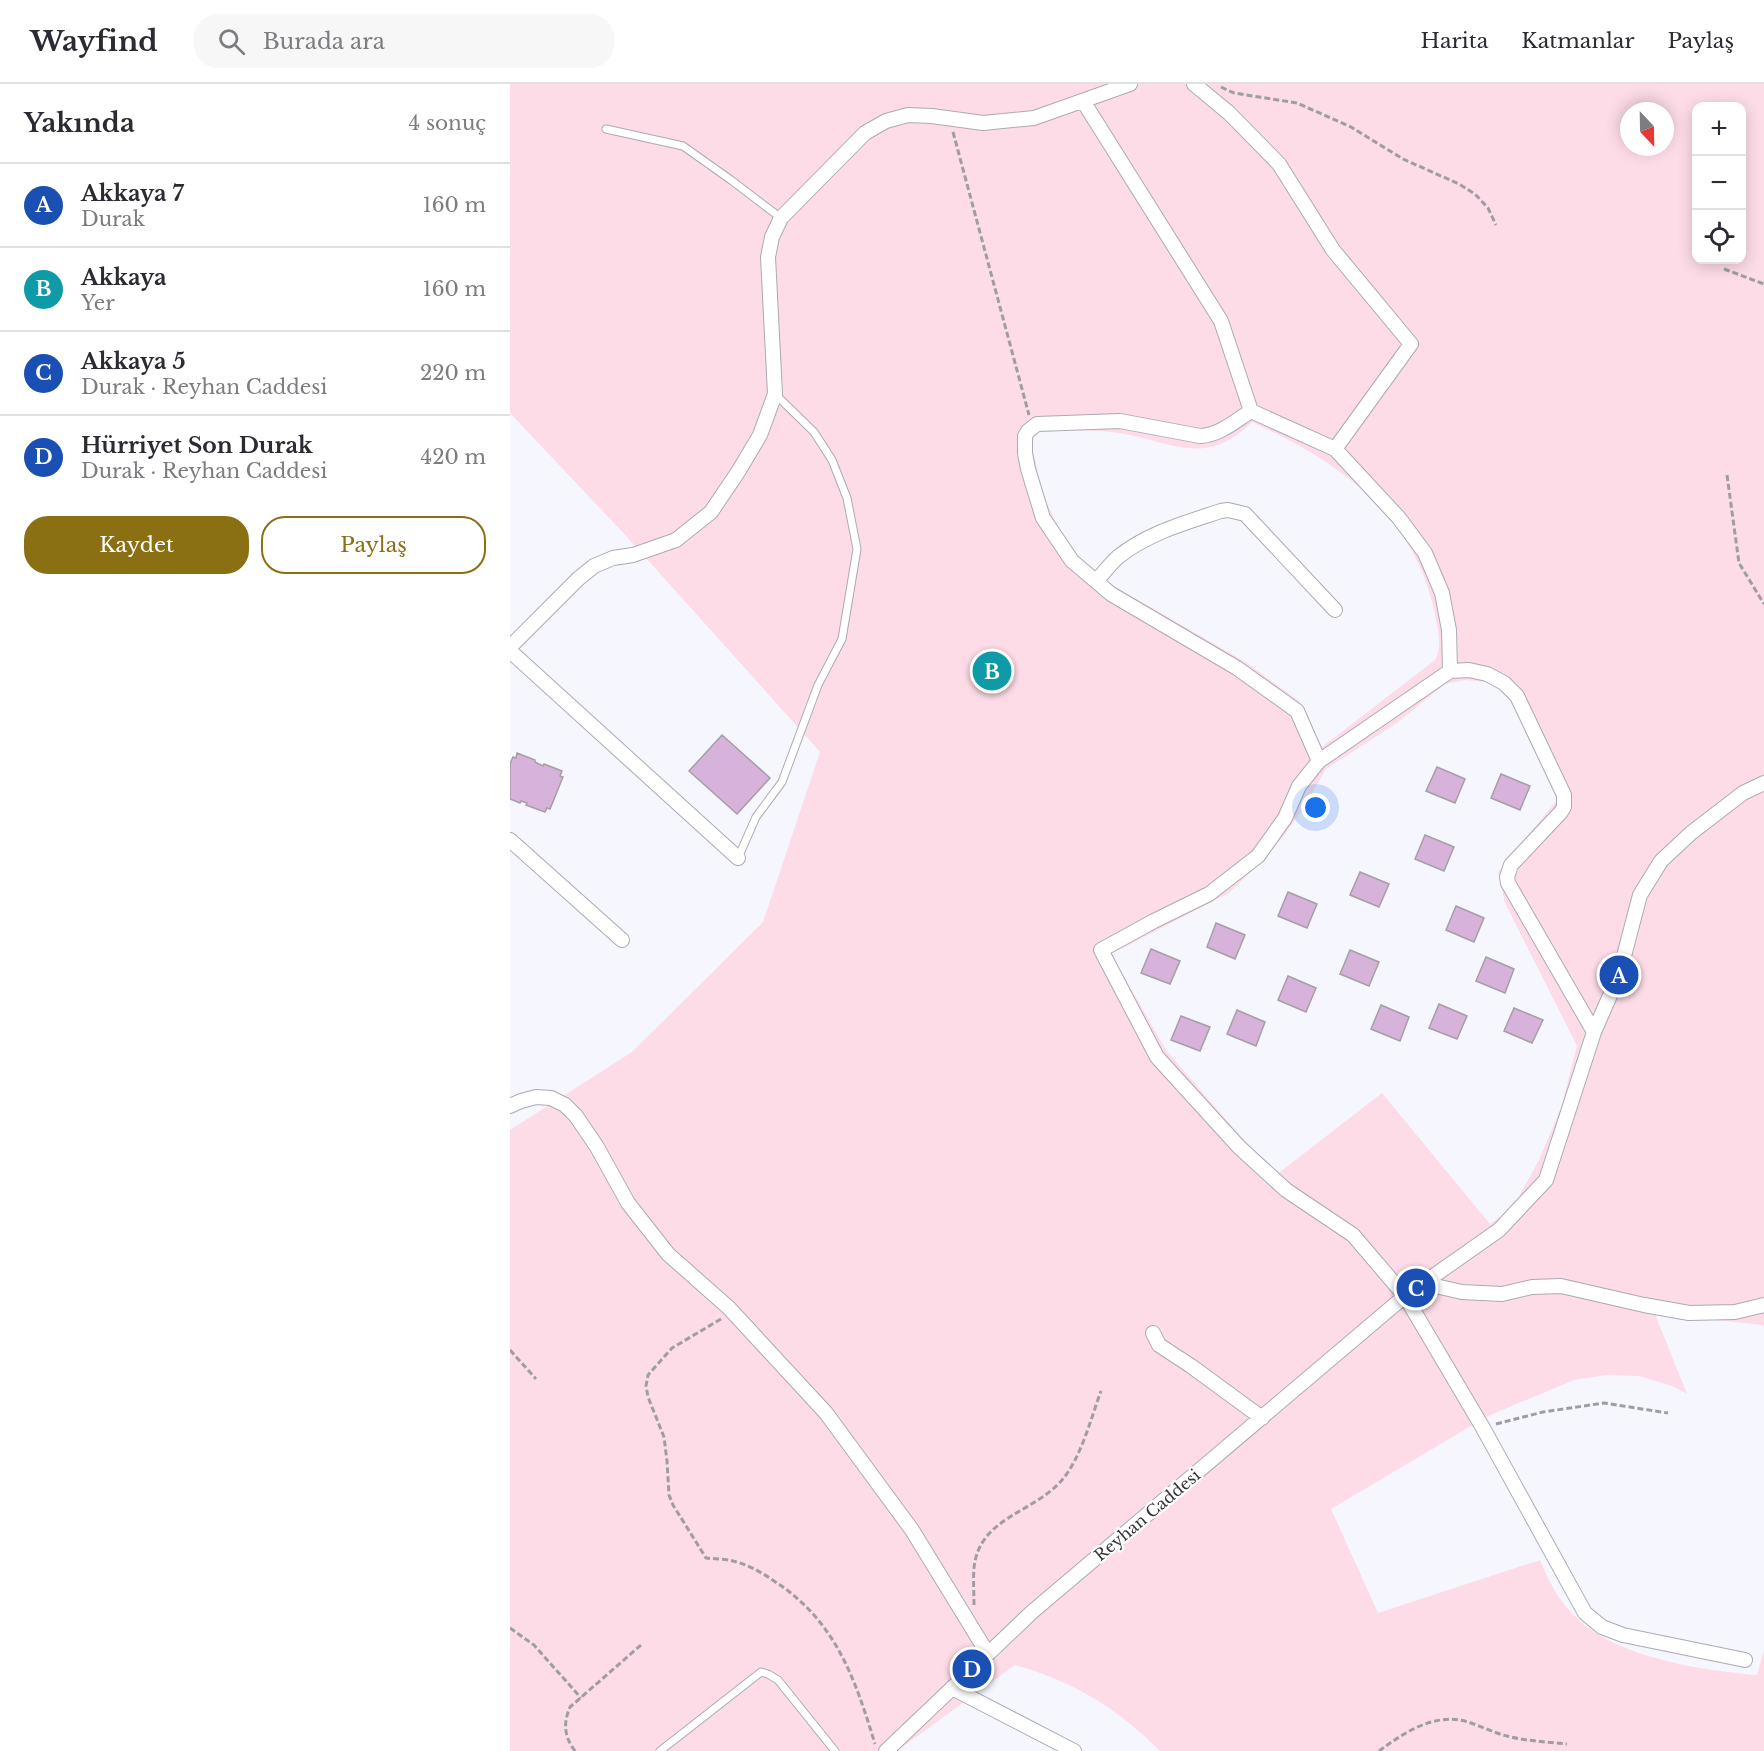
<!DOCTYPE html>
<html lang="tr">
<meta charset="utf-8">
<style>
:root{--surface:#fff;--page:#f7f7f7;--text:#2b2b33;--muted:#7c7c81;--line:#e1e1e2;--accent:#8b7013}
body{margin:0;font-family:"Libre Baskerville",serif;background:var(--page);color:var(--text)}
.controls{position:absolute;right:18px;top:18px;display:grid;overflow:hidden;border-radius:12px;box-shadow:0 3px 15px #0003}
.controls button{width:54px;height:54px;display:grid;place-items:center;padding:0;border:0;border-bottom:2px solid var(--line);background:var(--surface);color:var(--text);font:30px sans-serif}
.compass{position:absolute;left:1110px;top:18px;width:54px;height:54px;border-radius:50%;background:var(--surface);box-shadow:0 3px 15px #0003;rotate:158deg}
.you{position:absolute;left:806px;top:724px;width:21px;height:21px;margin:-15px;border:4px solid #fff;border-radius:50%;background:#1a73e8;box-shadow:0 0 0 9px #1a73e833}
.badge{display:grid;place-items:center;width:39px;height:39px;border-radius:50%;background:var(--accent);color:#fff;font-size:20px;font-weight:700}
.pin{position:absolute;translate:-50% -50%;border:3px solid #fff;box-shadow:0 2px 6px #0006}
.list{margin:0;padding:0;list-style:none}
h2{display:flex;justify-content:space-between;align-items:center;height:78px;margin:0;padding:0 24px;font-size:26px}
h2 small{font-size:20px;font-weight:400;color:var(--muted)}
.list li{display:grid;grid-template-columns:39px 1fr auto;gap:18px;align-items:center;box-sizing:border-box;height:84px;padding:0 24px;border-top:2px solid var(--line)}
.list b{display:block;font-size:22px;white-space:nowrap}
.list p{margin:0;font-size:20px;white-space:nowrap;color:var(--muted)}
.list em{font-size:20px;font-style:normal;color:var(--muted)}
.actions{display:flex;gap:12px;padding:18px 24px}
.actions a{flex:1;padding:14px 0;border:2px solid var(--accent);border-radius:24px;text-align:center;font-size:21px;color:var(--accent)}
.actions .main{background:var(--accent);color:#fff}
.icon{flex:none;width:33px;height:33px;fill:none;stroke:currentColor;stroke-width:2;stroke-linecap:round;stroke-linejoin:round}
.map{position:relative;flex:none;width:1254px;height:1667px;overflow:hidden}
header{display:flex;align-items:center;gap:36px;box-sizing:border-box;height:84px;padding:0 30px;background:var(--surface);border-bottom:2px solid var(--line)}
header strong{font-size:28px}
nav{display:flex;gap:33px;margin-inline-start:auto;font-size:21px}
.search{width:420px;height:54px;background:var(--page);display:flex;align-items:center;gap:15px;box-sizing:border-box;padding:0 21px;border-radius:24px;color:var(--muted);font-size:22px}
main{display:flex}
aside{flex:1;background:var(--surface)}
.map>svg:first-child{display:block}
</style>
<header>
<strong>Wayfind</strong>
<div class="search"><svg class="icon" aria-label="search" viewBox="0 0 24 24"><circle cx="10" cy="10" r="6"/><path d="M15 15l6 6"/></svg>Burada ara</div>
<nav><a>Harita</a><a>Katmanlar</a><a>Paylaş</a></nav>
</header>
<main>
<aside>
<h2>Yakında<small>4 sonuç</small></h2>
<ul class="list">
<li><span class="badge" style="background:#1a4fb4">A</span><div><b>Akkaya 7</b><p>Durak</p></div><em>160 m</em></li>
<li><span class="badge" style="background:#0f9aa8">B</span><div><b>Akkaya</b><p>Yer</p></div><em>160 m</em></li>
<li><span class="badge" style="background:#1a4fb4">C</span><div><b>Akkaya 5</b><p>Durak · Reyhan Caddesi</p></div><em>220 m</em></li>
<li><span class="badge" style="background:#1a4fb4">D</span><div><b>Hürriyet Son Durak</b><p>Durak · Reyhan Caddesi</p></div><em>420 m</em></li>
</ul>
<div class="actions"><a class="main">Kaydet</a><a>Paylaş</a></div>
</aside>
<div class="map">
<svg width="1254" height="1667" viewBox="0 0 1254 1667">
<rect width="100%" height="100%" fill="#f6f6fe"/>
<path fill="#fddce7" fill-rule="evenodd" d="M0,0H1254V1244L1253,1241L1145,1230L1177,1310L1162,1302L1129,1292L1096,1291L1064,1296L978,1332L821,1425L868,1529L1030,1476C1040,1502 1054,1525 1077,1543C1119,1575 1196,1587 1247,1591L1254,1566V1667H650C607,1624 564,1598 505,1581L387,1667H0V1046L122,968L253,838L310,668L118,454L0,329ZM1186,22H1232V176H1186ZM1119,27H1155V63H1119ZM742,338C827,377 903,429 924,526C927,541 933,562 925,576L812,663L789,617L737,579L597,498L572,478L552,453L533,410L522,363L524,354L530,347C556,347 583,345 609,349C663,358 695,384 742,338ZM955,596L975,598L985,602L1007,620L1048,715L988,788L995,819L1067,962L1051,1024L1029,1076L1006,1118L999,1127L980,1140L872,1009L766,1091L718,1038L656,966L601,870L719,809L758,771L776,749L790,729L816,685L887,639L935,600Z"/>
<path fill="#d7b2db" stroke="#a69ea6" stroke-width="1.5" d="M212,651L260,694L227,730L179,687Z
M7,669L25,676V678L33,682L34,680L52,687L50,692L53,693L40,725L37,724L35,728L16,721L17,719L11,717L10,719L0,715V680L3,673L6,674Z
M927,683L955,695L945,719L916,707Z
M991,690L1020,702L1010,726L981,714Z
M915,751L944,763L934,787L905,775Z
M850,788L879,800L869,823L840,811Z
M778,808L807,820L797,844L768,832Z
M946,822L974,834L964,858L936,846Z
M706,839L735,851L725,875L697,863Z
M641,865L670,877L660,900L631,889Z
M840,866L869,878L859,902L830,890Z
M976,873L1004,885L995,909L966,897Z
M778,892L806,904L796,928L768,916Z
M929,920L957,932L947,955L919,944Z
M871,921L899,933L890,957L861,945Z
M1004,924L1033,936L1022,959L994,947Z
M727,926L755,938L746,962L717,950Z
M671,932L700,943L690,967L661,956Z"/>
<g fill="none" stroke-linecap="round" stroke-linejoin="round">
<defs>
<path id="lane" d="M96,45L173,62L221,96L271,134
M228,774L246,733L272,698L308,601L332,555L347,465L337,414L322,376L304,348L265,310
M150,1667L251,1588L258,1590L268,1596L325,1667"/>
<path id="street" d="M684,0L719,29L769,80L823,166L901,260L825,365
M573,17L711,237L741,327L825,365L889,434L915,469L932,509L939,546L940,587
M741,327C725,337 710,351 690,352L610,337L527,340L518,347L515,352V369L518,385L533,434L562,477L601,510L727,584L787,627L809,677
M586,497C593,490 600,480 608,473C638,449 675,439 711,427L718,426L735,430L825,526
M0,563L68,495L84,482L103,474L123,471L166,456L201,428L228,388L250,351L265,310L258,173L262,153L271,134L355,49L376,37L398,31L422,32L473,39L524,34L620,0
M0,567L228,774
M0,756L112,856
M1084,948L998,799L997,793L1001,781L1051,728L1054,723V711L1007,612L994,599L977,590L959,586L940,587L809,677L789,702L775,734L748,772L699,810L644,837L591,866L647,973L729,1063L776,1106L843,1151L895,1212L973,1344L1075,1529L1092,1543L1113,1551L1235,1576
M0,1022L11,1017L26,1013L41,1014L55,1021L66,1032L87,1063L118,1119L158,1170L219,1224L316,1329L402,1446L478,1570
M912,1199L952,1208L992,1210L1022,1203L1051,1202L1134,1221L1179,1229L1225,1228L1254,1221
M643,1249L649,1261L681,1282L752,1334
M442,1604L564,1667
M376,1667L522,1528L895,1212L989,1146L1036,1096L1084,948L1109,891L1130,811L1151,777L1181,749L1233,709L1254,699"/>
</defs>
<use href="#lane" stroke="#abaab4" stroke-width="9"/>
<use href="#street" stroke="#abaab4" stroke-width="16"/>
<path stroke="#9e9da4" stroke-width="3" stroke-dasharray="6 3" stroke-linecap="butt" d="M711,3L724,9L787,19L841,43L893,75L949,100L965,110L978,124L986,141
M443,48L519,331
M1214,185L1254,200
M1217,391L1229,479L1254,520
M211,1235L162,1264L138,1291L136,1302L138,1313L154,1353L157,1377L159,1411L163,1421L196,1474C205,1475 215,1475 223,1477C239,1481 251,1488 264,1497C325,1536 345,1594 365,1660
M0,1266L26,1295
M986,1340L1033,1328L1094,1319L1158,1329
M464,1521C464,1509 463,1496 464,1484C469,1433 524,1429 552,1396C571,1374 581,1334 591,1307
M0,1544L24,1561L71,1614
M65,1667C54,1652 53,1640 60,1623L131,1561
M869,1667C895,1648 925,1628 958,1638C971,1642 984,1649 997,1652C1016,1657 1037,1658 1057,1660"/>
<use href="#lane" stroke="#fff" stroke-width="7"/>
<use href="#street" stroke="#fff" stroke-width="14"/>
</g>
<g text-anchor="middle" stroke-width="4.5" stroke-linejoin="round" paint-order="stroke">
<g font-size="16" fill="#36353a" stroke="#fff">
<text transform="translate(637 1431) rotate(-40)" y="6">Reyhan Caddesi</text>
</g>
</g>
</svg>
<div class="controls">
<button>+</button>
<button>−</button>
<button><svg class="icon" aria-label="locate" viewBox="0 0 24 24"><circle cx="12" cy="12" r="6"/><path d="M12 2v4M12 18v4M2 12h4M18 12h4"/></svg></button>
</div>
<svg class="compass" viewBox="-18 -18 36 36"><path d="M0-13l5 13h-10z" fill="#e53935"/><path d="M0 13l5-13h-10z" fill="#7c7c81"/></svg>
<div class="you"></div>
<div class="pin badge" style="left:1109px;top:891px;background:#1a4fb4">A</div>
<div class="pin badge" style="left:482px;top:587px;background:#0f9aa8">B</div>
<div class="pin badge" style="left:906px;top:1204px;background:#1a4fb4">C</div>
<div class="pin badge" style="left:462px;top:1585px;background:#1a4fb4">D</div>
</div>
</main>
